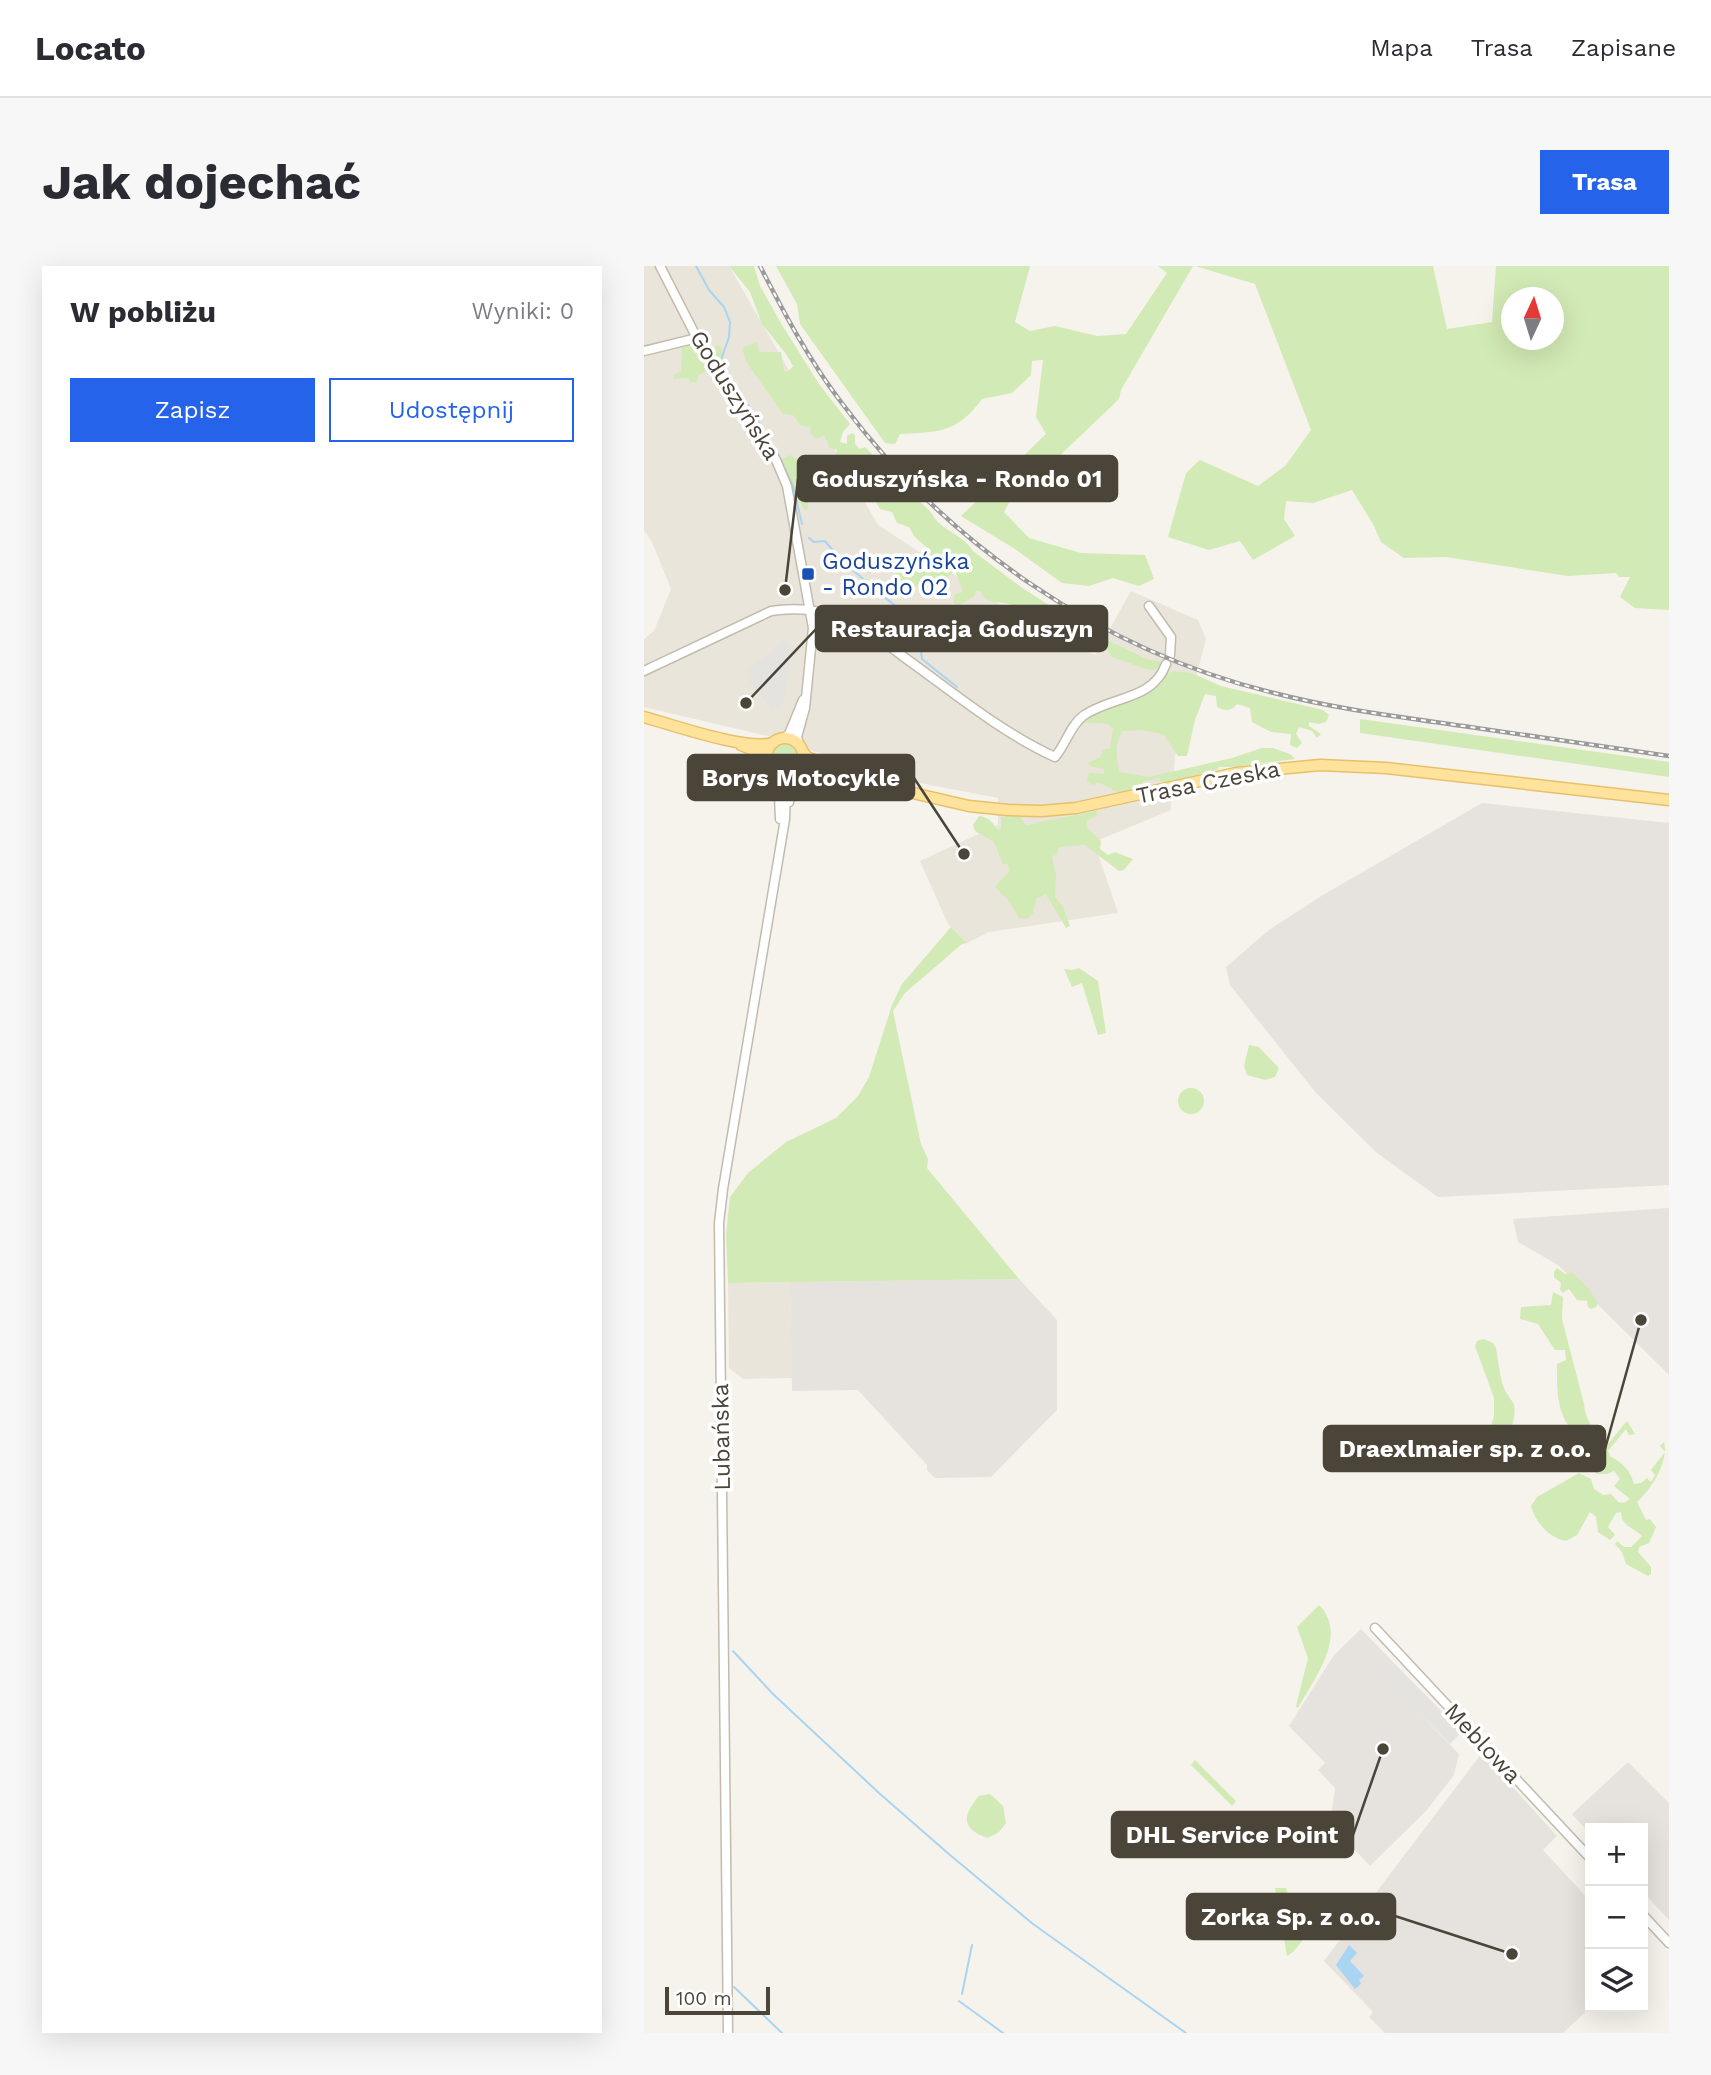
<!DOCTYPE html>
<html lang="pl">
<meta charset="utf-8">
<style>
:root{--surface:#fff;--page:#f7f7f7;--text:#2b2b33;--muted:#7c7c81;--line:#e1e1e2;--accent:#2563eb}
body{margin:0;font-family:"Work Sans",sans-serif;background:var(--page);color:var(--text)}
.controls{position:absolute;right:21px;bottom:21px;display:grid;overflow:hidden;border-radius:0px;box-shadow:0 7px 28px #0002}
.controls button{width:63px;height:63px;display:grid;place-items:center;padding:0;border:0;border-bottom:2px solid var(--line);background:var(--surface);color:var(--text);font:35px sans-serif}
.compass{position:absolute;left:857px;top:21px;width:63px;height:63px;border-radius:50%;background:var(--surface);box-shadow:0 7px 28px #0002;rotate:4deg}
.scale{position:absolute;left:21px;bottom:18px;width:105px;box-sizing:border-box;padding-left:7px;border:4px solid #4b4439;border-top:0;font-size:19px;line-height:24px;white-space:nowrap;color:#4b4439;-webkit-text-stroke:5px #fff;paint-order:stroke}
.list{margin:0;padding:0;list-style:none}
h2{display:flex;justify-content:space-between;align-items:center;height:91px;margin:0;padding:0 28px;font-size:30px}
h2 small{font-size:23px;font-weight:400;color:var(--muted)}
.actions{display:flex;gap:14px;padding:21px 28px}
.actions a{flex:1;padding:16px 0;border:2px solid var(--accent);border-radius:0px;text-align:center;font-size:24px;color:var(--accent)}
.actions .main{background:var(--accent);color:#fff}
.icon{flex:none;width:38px;height:38px;fill:none;stroke:currentColor;stroke-width:2;stroke-linecap:round;stroke-linejoin:round}
.map{position:relative;flex:none;width:1025px;height:1767px;overflow:hidden;border-radius:0px}
header{display:flex;align-items:center;gap:42px;box-sizing:border-box;height:98px;padding:0 35px;background:var(--surface);border-bottom:2px solid var(--line)}
header strong{font-size:33px}
nav{display:flex;gap:38px;margin-inline-start:auto;font-size:24px}
.intro{display:flex;align-items:center;justify-content:space-between;box-sizing:border-box;height:168px;padding:0 42px}
h1{margin:0;font-size:49px}
.button{padding:18px 32px;border-radius:0px;background:var(--accent);color:#fff;font-size:24px;font-weight:700}
main{display:flex;gap:42px;padding:0 42px}
aside{flex:1;background:var(--surface);border-radius:0px;box-shadow:0 7px 28px #0002}
.map>svg:first-child{display:block}
</style>
<header>
<strong>Locato</strong>
<nav><a>Mapa</a><a>Trasa</a><a>Zapisane</a></nav>
</header>
<div class="intro"><h1>Jak dojechać</h1><a class="button">Trasa</a></div>
<main>
<aside>
<h2>W pobliżu<small>Wyniki: 0</small></h2>
<ul class="list">
</ul>
<div class="actions"><a class="main">Zapisz</a><a>Udostępnij</a></div>
</aside>
<div class="map">
<svg width="1025" height="1767" viewBox="0 0 1025 1767">
<rect width="100%" height="100%" fill="#f6f3ec"/>
<path fill="#eae5da" d="M0,0H85L234,259L366,345L451,389L487,325L554,354L562,373L531,490L527,544L450,576L474,647L345,666L323,677L304,658L276,595L354,559V532L260,514L166,484L145,475L0,441V373L10,365L27,323L8,276L0,264Z
M146,1016L148,1112L99,1113L85,1102L84,1017Z"/>
<path fill="#e6e2dd" d="M838,537L1025,557V919L794,931L733,887L672,827L586,719L582,701L625,664L679,629Z
M1025,942V1109L914,999L874,976L869,953Z
M375,1013L413,1054V1144L347,1211L291,1212L283,1204V1199L214,1124L148,1125L146,1016Z
M717,1363L751,1398L739,1410L815,1488L810,1509L782,1545L726,1600L691,1563L698,1555L688,1544L691,1522L674,1504L681,1497L645,1460L690,1389Z
M838,1487L913,1570L899,1584L946,1635L947,1741L919,1767H741L725,1751L729,1746L680,1695Z
M984,1496L1025,1537V1654L999,1626V1562H946V1568L928,1548Z"/>
<path fill="#d2eab5" fill-rule="evenodd" d="M85,0H110L116,20L138,59L175,118L206,158L199,166L196,176L203,178V170L208,167L211,169V178L216,183L221,181C242,203 262,224 285,244C289,248 290,253 295,257C306,267 321,272 329,285L377,321L446,366L505,394L516,395L518,401L510,404L502,403L468,391L464,385L429,373L399,351L388,347L385,350C380,347 375,342 371,340C358,334 342,340 336,325H332L330,330L314,340L309,337L311,328L319,326L311,305L304,310L306,320L302,332L268,318L260,319L250,309L283,282L270,270L265,261L253,257L248,246L236,243L222,219L188,221L183,218L164,230V243L161,244L155,236L138,193L146,189L154,194L159,201L153,209C159,218 162,221 172,217C179,205 189,198 193,184L186,182L180,169L172,173L167,168L166,161L157,160L149,149L139,148L103,97L99,86L100,81L113,76L115,86H137L140,105L144,106L149,100L142,88L118,58L106,26Z
M132,0H386L371,56L386,65L411,60L453,70L482,68L523,7L514,0H549L477,124L475,133L407,198L372,224L360,246L385,272L437,287L501,289L510,313L495,320L469,312L445,320L418,317L371,283L317,250L402,168L392,151L399,94L388,95L387,109L368,127L338,133C313,167 295,166 256,168L251,178L241,177L156,58L153,38Z
M551,0H789L803,63L848,56L852,0H1025V344L991,342L976,331L986,311H975L972,307L924,310L802,291L760,292L737,276L729,258L708,224L669,237L642,235L640,253L651,270L609,294L596,275L565,284L524,271L542,207L556,194L614,220L642,199L667,164L611,18ZM867,32H909V74H867Z
M51,77L63,99L71,98L70,81L74,79L78,82V102L65,104L54,109L53,116H46L44,112L30,113L29,109L37,105L38,79Z
M529,405L548,407L577,420L679,444L685,449L682,456L675,458L665,456V460L677,468L673,472L668,465L655,461L652,468L658,477L653,482L646,479L647,468L627,466L608,456L606,442L593,438C587,446 581,445 573,441L572,430L561,428L551,454L543,490H534L519,468L495,464L479,465C469,479 473,490 475,506L505,511L588,492L618,482H629L646,488L651,493L588,501H575L573,504L517,518L516,512L499,516L497,523L477,528L454,516L450,519L446,518L443,514L445,507L460,508V503L446,500L444,497L456,491L459,484L466,482L469,463L464,458L436,456Z
M716,453L1025,496V511L716,467Z
M127 490a14 14 0 1 1 28 0a14 14 0 1 1-28 0Z
M452,545L454,549L443,555L442,561L457,575L456,583L464,589L471,586L489,593L480,604L475,605L441,579L415,581L413,588L408,591L412,608L411,631L419,641L426,660L422,662L402,628L392,633L389,648L383,653L375,652L365,635L351,621L366,604L363,598H359L350,576L331,565L329,559L335,550C346,551 348,557 354,564L357,563V551L376,550L382,560C405,552 429,551 452,545Z
M307,661L323,677L318,678L261,727L249,745L277,878L284,893L283,902L375,1013L84,1017L82,968L86,931L104,907L142,876L192,852L214,830L225,811L248,739L258,718Z
M435,702L454,715L462,767L454,769L438,717L428,721L420,703L428,704Z
M605,779L615,781L635,802L631,811L621,814L603,809L600,800Z
M534 835a13 13 0 1 1 26 0a13 13 0 1 1-26 0Z
M913,1002L921,1008L929,1007L944,1022L954,1037L952,1041L947,1043L944,1041L943,1035L933,1034L925,1023L919,1027L916,1024L917,1017L910,1011V1006Z
M909,1026L919,1031L918,1053L940,1138C941,1153 948,1162 959,1172L947,1179V1182L959,1191V1184L983,1155L991,1168L985,1169L982,1163L964,1185L966,1190C979,1197 986,1204 990,1218L997,1217L1003,1212L1007,1216L1011,1209L1007,1204L1021,1186L1016,1180L1020,1176C1025,1195 1008,1223 993,1236L1002,1254L1006,1253L1012,1261L1005,1277L995,1281L994,1286L1007,1301V1308L1004,1310L982,1298L978,1286L971,1278L973,1275L980,1281H987L998,1270C989,1261 977,1260 977,1246L972,1247L964,1261L971,1269L966,1274L954,1266L952,1251L946,1246L933,1269L922,1275C904,1271 892,1257 887,1240L893,1231L935,1207L947,1213L950,1223L959,1229L967,1228L974,1236L979,1237L986,1233L970,1220L976,1213L970,1205L963,1208H953L929,1182L930,1166C912,1149 913,1121 913,1098L922,1094L921,1084H911L894,1058L876,1053L877,1041L907,1039Z
M839,1073L849,1077L852,1082C854,1093 855,1105 858,1116C864,1139 877,1130 867,1163L856,1162L852,1184L846,1189L840,1183L850,1150V1132L831,1080L833,1075Z
M675,1339C705,1369 670,1413 654,1442L652,1440L664,1392L653,1361Z
M551,1494L592,1535L588,1540L547,1499Z
M346,1528L359,1540L362,1557L355,1566L344,1572C317,1563 318,1550 335,1530Z
M631,1622H642L658,1675L649,1686L643,1690Z"/>
<path fill="#e5e3e0" d="M139,372L148,381L140,436L128,445L106,416L103,402L124,388Z
M751,1398L818,1466L806,1478L738,1410Z"/>
<path fill="#a9d4f2" d="M705,1679L713,1687L706,1695L720,1710L715,1714L717,1718L711,1723L692,1699Z"/>
<g fill="none" stroke-linecap="round" stroke-linejoin="round">
<path stroke="#a9d4f2" stroke-width="2" d="M52,0L65,24L80,41L86,56L85,71L77,94
M98,129L127,176
M132,184L149,220L158,258
M165,272L170,276L181,275L196,293L233,325
M239,330L273,357L278,393L313,421
M89,1385L129,1428L235,1527L306,1589L389,1658L542,1767
M90,1721L138,1767
M318,1728L328,1679
M315,1735L359,1767"/>
<defs>
<path id="minor" d="M16,0L58,82L132,194L143,220L169,362L161,442L153,471L155,478
M0,85L53,72
M505,340L527,371L526,389
M0,405L127,345C153,341 182,344 206,355C227,365 245,380 264,394C310,427 358,467 411,491C422,478 426,460 439,450C466,430 509,435 522,398
M140,472L145,468L159,434
M134,507L136,553
M145,536C151,510 170,509 192,504
M731,1362L946,1592
M999,1649L1025,1677
M84,1767L75,957L79,923L141,553L142,524L148,507"/>
<path id="major" d="M0,451C29,459 103,485 129,477
M123 490a18 18 0 1 1 36 0a18 18 0 1 1-36 0Z
M97,479L117,487L123,493
M159,486L163,491L192,504L273,528L325,540L364,544L397,545L432,542L592,507L676,499L742,502L1025,534"/>
</defs>
<use href="#minor" stroke="#c2bbae" stroke-width="11"/>
<use href="#major" stroke="#e6c16a" stroke-width="13"/>
<use href="#minor" stroke="#fff" stroke-width="8"/>
<use href="#major" stroke="#ffe39c" stroke-width="10"/>
<defs>
<path id="rail" d="M116,0C140,47 165,94 197,136C302,278 458,385 630,427C692,443 756,451 819,460C888,470 956,480 1025,490"/>
</defs>
<use href="#rail" stroke="#9a9a9a" stroke-width="4.5"/>
<use href="#rail" stroke="#fff" stroke-width="2" stroke-dasharray="5" stroke-linecap="butt"/>
</g>
<rect fill="#1a4fb4" stroke="#fff" stroke-width="2.5" x="157" y="301" width="14" height="14" rx="3.5"/>
<g text-anchor="middle" stroke-width="7" stroke-linejoin="round" paint-order="stroke">
<g font-size="23" fill="#4b4439" stroke="#fff">
<text transform="translate(91 129) rotate(58)" y="8">Goduszyńska</text>
<text transform="translate(564 516) rotate(-11)" y="8">Trasa Czeska</text>
<text transform="translate(77 1171) rotate(-91)" y="8">Lubańska</text>
<text transform="translate(839 1477) rotate(47)" y="8">Meblowa</text>
</g>
<g font-size="23" fill="#164399" stroke="#fff" text-anchor="start">
<text x="178" y="303">Goduszyńska<tspan x="178" dy="26">- Rondo 02</tspan></text>
</g>
</g>
<path fill="none" stroke="#4b4439" stroke-width="2.5" d="M141 324L154 213M102 437L172 363M320 588L270 512M997 1054L961 1183M739 1483L709 1569M868 1688L751 1650"/>
<g fill="#4b4439" stroke="#fff" stroke-width="2.5">
<circle cx="141" cy="324" r="7"/>
<circle cx="102" cy="437" r="7"/>
<circle cx="320" cy="588" r="7"/>
<circle cx="997" cy="1054" r="7"/>
<circle cx="739" cy="1483" r="7"/>
<circle cx="868" cy="1688" r="7"/>
</g>
<g fill="#4b4439" stroke="#4b4439" stroke-width="2.5">
<rect x="154" y="190" width="319" height="45" rx="7"/>
<rect x="172" y="340" width="291" height="45" rx="7"/>
<rect x="44" y="489" width="226" height="45" rx="7"/>
<rect x="680" y="1160" width="281" height="45" rx="7"/>
<rect x="468" y="1546" width="241" height="45" rx="7"/>
<rect x="543" y="1628" width="208" height="45" rx="7"/>
</g>
<g font-size="24" text-anchor="middle" font-weight="bold" fill="#fff">
<text x="313" y="221">Goduszyńska - Rondo 01</text>
<text x="318" y="371">Restauracja Goduszyn</text>
<text x="157" y="520">Borys Motocykle</text>
<text x="821" y="1191">Draexlmaier sp. z o.o.</text>
<text x="588" y="1577">DHL Service Point</text>
<text x="647" y="1659">Zorka Sp. z o.o.</text>
</g>
</svg>
<div class="controls">
<button>+</button>
<button>−</button>
<button><svg class="icon" aria-label="layers" viewBox="0 0 24 24"><path d="M12 4l9 5-9 5-9-5zM3 14l9 5 9-5"/></svg></button>
</div>
<svg class="compass" viewBox="-18 -18 36 36"><path d="M0-13l5 13h-10z" fill="#e53935"/><path d="M0 13l5-13h-10z" fill="#7c7c81"/></svg>
<div class="scale">100 m</div>
</div>
</main>
